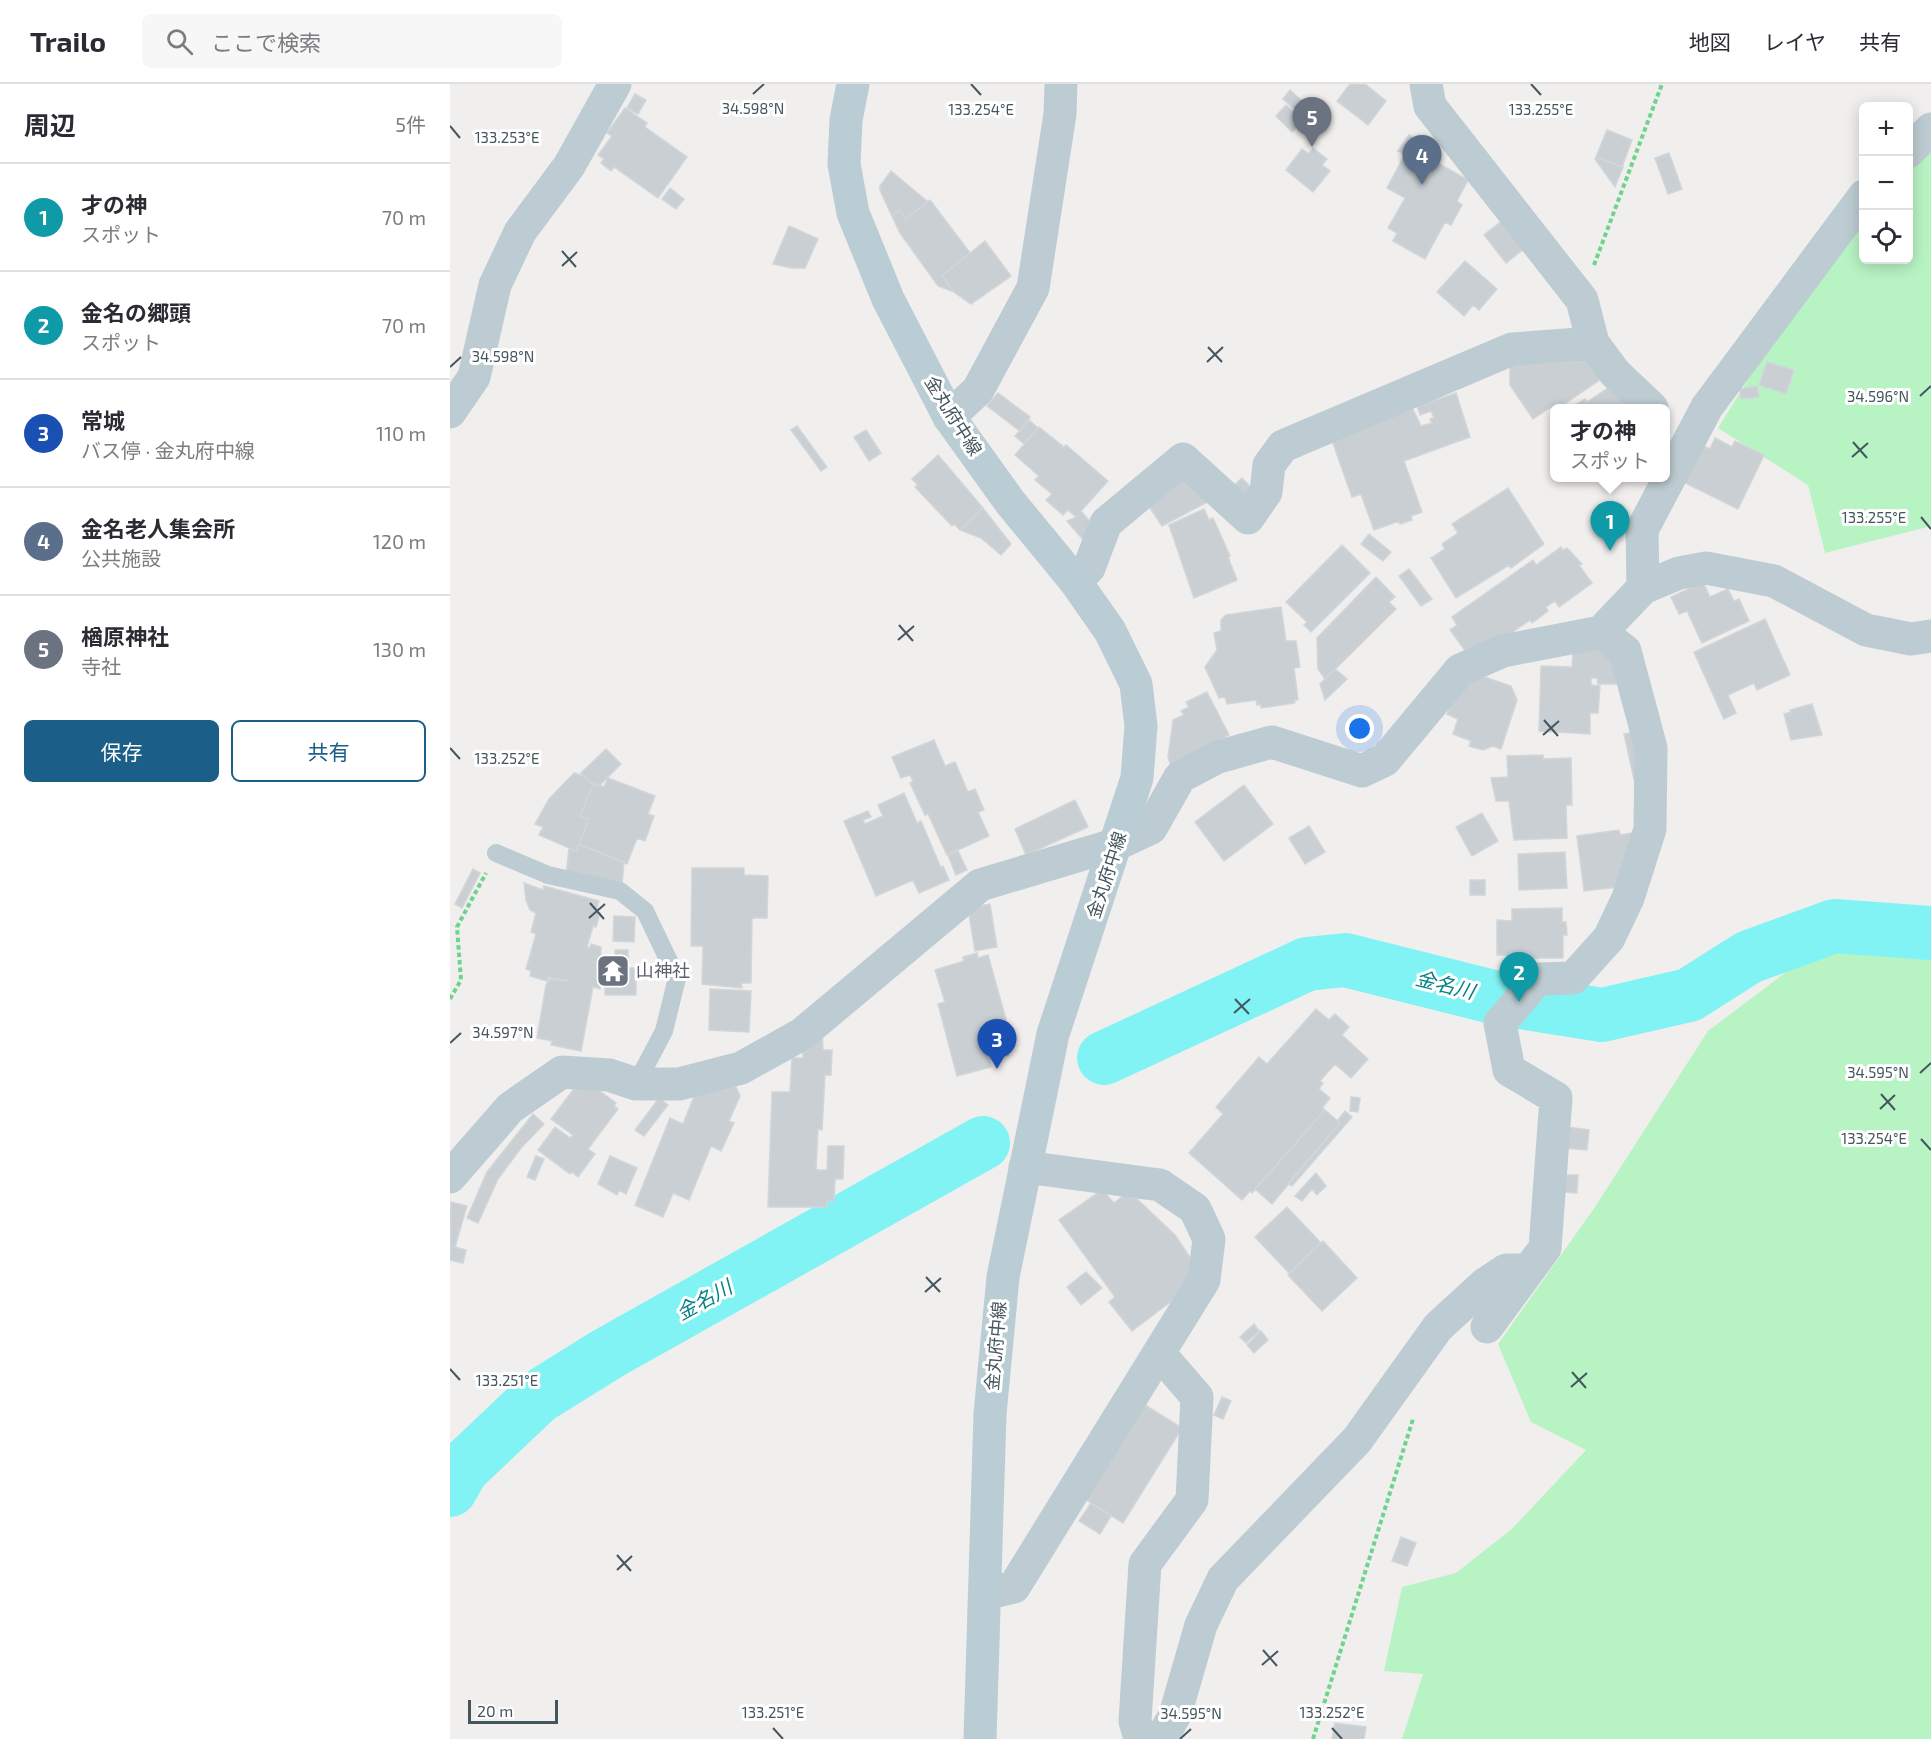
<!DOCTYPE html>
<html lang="ja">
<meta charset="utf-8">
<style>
:root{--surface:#fff;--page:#f7f7f7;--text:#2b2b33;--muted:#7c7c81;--line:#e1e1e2;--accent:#1b5e88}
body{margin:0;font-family:"Exo 2","Noto Sans JP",sans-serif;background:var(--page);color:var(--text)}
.controls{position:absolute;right:18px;top:18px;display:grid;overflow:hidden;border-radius:9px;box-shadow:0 3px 15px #0003}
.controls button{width:54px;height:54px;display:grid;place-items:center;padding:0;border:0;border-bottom:2px solid var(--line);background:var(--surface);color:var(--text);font:30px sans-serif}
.scale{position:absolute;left:18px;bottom:15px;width:90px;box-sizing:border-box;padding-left:6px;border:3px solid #44565d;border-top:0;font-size:16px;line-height:21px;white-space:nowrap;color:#44565d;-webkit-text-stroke:4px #fff;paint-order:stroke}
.you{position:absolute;left:910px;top:645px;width:21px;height:21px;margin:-15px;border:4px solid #fff;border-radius:50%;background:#1a73e8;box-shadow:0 0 0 9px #1a73e833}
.badge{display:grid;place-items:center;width:39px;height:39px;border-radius:50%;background:var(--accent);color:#fff;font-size:20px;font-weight:700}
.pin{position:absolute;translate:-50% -50px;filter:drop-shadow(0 2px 3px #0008)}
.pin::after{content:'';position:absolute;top:32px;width:21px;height:18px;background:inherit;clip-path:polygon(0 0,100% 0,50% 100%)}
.popup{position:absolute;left:1100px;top:320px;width:120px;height:78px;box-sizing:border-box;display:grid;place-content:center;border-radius:9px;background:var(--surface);filter:drop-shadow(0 2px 4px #0005);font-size:20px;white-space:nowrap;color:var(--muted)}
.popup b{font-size:22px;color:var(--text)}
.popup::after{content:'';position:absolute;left:50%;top:100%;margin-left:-12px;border:12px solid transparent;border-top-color:var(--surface)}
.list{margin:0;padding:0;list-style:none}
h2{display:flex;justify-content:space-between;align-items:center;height:78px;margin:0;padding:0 24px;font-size:26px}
h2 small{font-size:20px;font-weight:400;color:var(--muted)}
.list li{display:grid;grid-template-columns:39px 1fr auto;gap:18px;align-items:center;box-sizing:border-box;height:108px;padding:0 24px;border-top:2px solid var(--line)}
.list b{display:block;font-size:22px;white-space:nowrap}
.list p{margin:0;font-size:20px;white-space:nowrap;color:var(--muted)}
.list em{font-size:20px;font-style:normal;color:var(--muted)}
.actions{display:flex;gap:12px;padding:18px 24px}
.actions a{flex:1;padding:14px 0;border:2px solid var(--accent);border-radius:9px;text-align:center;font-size:21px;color:var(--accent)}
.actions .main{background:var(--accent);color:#fff}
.icon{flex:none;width:33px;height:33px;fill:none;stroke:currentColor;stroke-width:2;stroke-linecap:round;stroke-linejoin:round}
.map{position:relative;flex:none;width:1481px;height:1655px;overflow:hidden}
header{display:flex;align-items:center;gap:36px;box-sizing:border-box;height:84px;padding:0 30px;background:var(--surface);border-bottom:2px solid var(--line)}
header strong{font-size:28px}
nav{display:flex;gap:33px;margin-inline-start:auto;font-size:21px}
.search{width:420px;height:54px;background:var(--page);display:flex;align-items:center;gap:15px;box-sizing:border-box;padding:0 21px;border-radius:9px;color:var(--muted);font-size:22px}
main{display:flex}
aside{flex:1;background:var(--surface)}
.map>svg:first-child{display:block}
</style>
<header>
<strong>Trailo</strong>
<div class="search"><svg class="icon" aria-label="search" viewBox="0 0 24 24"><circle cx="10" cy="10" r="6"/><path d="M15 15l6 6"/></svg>ここで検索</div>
<nav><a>地図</a><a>レイヤ</a><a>共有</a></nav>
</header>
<main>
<aside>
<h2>周辺<small>5件</small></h2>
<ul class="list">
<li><span class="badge" style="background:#0f9aa8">1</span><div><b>才の神</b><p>スポット</p></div><em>70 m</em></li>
<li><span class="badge" style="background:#0f9aa8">2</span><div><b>金名の郷頭</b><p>スポット</p></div><em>70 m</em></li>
<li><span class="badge" style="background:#1a4fb4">3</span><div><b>常城</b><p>バス停 · 金丸府中線</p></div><em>110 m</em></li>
<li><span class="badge" style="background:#5c6f8a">4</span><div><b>金名老人集会所</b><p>公共施設</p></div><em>120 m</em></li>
<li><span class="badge" style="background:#6b7280">5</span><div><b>楢原神社</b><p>寺社</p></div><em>130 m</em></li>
</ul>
<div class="actions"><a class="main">保存</a><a>共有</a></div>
</aside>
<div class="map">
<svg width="1481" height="1655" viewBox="0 0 1481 1655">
<rect width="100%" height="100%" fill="#f1eeee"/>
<path fill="#b8f3c3" d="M1481,59V442L1375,469L1358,401L1268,344L1301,291L1413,129L1414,176H1458L1459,81Z
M1388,849L1481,855V1655H952L973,1590L934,1587L952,1503L1006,1489L1062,1445L1136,1366L1081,1338L1048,1260L1145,1123L1258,947Z"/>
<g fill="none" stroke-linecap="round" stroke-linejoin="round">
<path stroke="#81f3f4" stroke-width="54" d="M654,974L857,880L895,876L1051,915L1152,931L1239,911L1299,873L1384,842L1481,849
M0,1406L12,1385L88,1313L157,1270L533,1059"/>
</g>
<path fill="#c9cfd3" stroke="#d1d6da" stroke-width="1.5" d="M900,0H915L936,17L918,41L887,17Z
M840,6L852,17L845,26L833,15Z
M185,10L196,16L188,30L177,24Z
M836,21L853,37L842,48L826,32Z
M175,24L197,39L195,43L237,73L208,114L164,83L161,87L151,79L154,75L148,71L162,52L157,49Z
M1157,46L1182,56L1172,83L1146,73Z
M959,51L972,59L961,75L948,67Z
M863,64L877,75L872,81L880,87L863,108L836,86L852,65L859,70Z
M1219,69L1232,105L1218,110L1205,74Z
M977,73L1018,96L1007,117L1012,121L1001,141L995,138L975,175L943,157L947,149L938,144L955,114L937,104L953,74L972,84Z
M1146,73L1173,83L1165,103L1145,75Z
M441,87L478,118L456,135L449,126L442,132L430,106V102Z
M220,104L234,115L226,125L212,115Z
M480,116L520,169L492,192L504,208L488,202L450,149L442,132L449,126L456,135Z
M1057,133L1079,161L1056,179L1034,151Z
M339,142L368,155L355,184H342L323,180Z
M535,157L561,192L521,220L504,208L492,192Z
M1015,177L1047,205L1029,226L1023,221L1014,232L987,208Z
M1132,262L1154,293L1110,323L1107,319L1083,335L1060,301V279Z
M1317,278L1344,286L1336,310L1309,301Z
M1161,302L1176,324H1120L1135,315L1137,318Z
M1307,302L1309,313L1291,315L1290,305Z
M548,309L580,333L570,347L537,322Z
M1006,309L1020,353L954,377L972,428L961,432L962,436L950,440L949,437L924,446L911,410L902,413L879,348L956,311L971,342L982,339L980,335L984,334L981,327L970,331L965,316L980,318Z
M579,336L588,344L574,360L565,352Z
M347,342L377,383L371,387L341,346Z
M589,343L614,363L616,361L658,397L631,427L649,448L640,464L617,437L626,433L618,426L613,431L596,416L602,410L585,396L589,392L565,371Z
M416,346L431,369L419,377L404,353Z
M1265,354L1282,363L1285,357L1314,371L1288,425L1233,398L1251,361L1260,365Z
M488,371L533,424L510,446L504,440L502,442L465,403L468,401L462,395Z
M741,387L763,415L712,442L696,418Z
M792,394L808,411L797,422L780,405Z
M1058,404L1094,460L1061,484L1059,481L1006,514L981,474L995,465L992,460L1008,449L1002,440Z
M533,424L561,460L551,471L531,454L510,446Z
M754,425L759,436L763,434L780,472L778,473L787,496L744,514L719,441Z
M919,450L941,468L933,477L911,460Z
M892,461L920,489L861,548L854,541L857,538L836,518Z
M1111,463L1113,466L1117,464L1132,480L1129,481L1142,499L1109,523L1105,517L1096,523L1098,527L1082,539L1080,536L1051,556L1017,569L1000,546L1007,541L1002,533L1083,476L1086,481Z
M959,485L982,515L971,522L949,492Z
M926,493L945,513L939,518L946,525L875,595L868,585L867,554Z
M1253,498L1260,513L1278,505L1284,517L1289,515L1299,537L1252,559L1237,527L1229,530L1221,513Z
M831,523L836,557H846L850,583L844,584L848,616H844L845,619L811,624V620L807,621L806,616L777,620L775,613L769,614L755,583L767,566L764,549L771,547V536L776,531Z
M1315,535L1340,591L1307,606L1304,599L1278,611L1286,629L1274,635L1244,568Z
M1163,558L1168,600H1148L1147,594H1141V601L1150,602L1148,629H1140V650L1089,647L1091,582L1122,583L1123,567Z
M885,585L897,595L875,616L870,600Z
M1023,589L1061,602L1067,616L1051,665L1043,662L1033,666L1019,662L1021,657L1003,650L1008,635L997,630L1007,604Z
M757,608L779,651L721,681L718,674L723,636L734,631L731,627L739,623L736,618Z
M1362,620L1372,651L1341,656L1334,630L1341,628L1340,626Z
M1190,647L1198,691L1184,695L1174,650Z
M484,656L495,682L505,678L518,708L525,705L534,726L528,728L539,752L497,771L478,730L475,731L460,699L463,697L460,691L451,694L442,673Z
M156,665L171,680L150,701H143L131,689Z
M1093,671V675L1121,674L1122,721H1116L1117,754L1064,756L1059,717H1046L1041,694L1058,693L1057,672Z
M124,689L133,692L143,701L130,732L139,735L126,767L89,751L93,743L85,740L99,715Z
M158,694L205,712L198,730L204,732L195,757L187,754L177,780L129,760L139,735L130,732L144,699L154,703Z
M794,701L823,740L774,777L745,738Z
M454,709L467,739L471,737L491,784L493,782L499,796L469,809L463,796L426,812L394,737L418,727L421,733L413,736L415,740L433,732L428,721Z
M625,716L638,743L576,771L565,745Z
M1032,729L1048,757L1022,772L1006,743Z
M859,742L875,768L855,780L839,754Z
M1169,746L1170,751L1189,748L1177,802L1134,807L1127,752Z
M129,760L174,778L172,800L116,793L119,764L126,767Z
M508,767L517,786L506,791L498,771Z
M1115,768L1117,804L1069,806L1068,770Z
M242,784H294V791L318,792L317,834H302L301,899H291L292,904L252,900L253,862H241Z
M23,785L30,789L12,824L5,820Z
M1020,796H1035V811H1020Z
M74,799L93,806L94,802L149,817L146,828L150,829L146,843L143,842L137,863L140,864L141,860L151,863L150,905L143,903L131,967L101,961L102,957L87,954L96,901L99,895L118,897L98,893L97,897L80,892L81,887L76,885L86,850L81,848L86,829L80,826L76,816Z
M540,820L547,863L525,867L518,824Z
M1112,824V838H1116L1117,851H1113V874H1084L1085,881L1067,882V876L1063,875V871H1047V836L1062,837V825Z
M164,832L185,833L184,858L163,857Z
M165,866H178V884H165Z
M527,869L528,874L538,871L557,939L551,941L559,971L540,976L541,983L507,992L488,920L495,918L485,886L514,877L513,873Z
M155,884H186V911H155Z
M260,905L301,907L299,948L259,946Z
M866,925L879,936L885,930L899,943L892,951L918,975L901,994L885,980L870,997L873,999L869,1005L880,1014L872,1024L875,1026L802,1109L800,1107L792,1116L739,1069L773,1030L766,1023L809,973L817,980Z
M372,945L373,966H382L381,991H375L372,1046L368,1045L366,1086H377L378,1062H394L393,1095H385L384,1117H377V1123H318L322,1008H340L342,974H353V958Z
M129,998L140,1000L166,1019L164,1022L168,1025L138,1065L145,1070L128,1093L122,1088L120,1090L88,1066L105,1043L120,1054L123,1051L101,1035Z
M284,998L290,1012L279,1037L284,1039L271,1067L261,1062L239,1116L223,1109L213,1133L185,1121L220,1034L233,1040L245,1010Z
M901,1013L910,1014L908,1028L900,1027Z
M209,1014L218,1021L194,1052L185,1046Z
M875,1026L890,1039L822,1120L805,1105Z
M895,1027L902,1033L842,1102L838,1099L890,1039L887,1037Z
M83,1030L94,1040L71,1064L48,1095L28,1139L17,1134L37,1088Z
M1117,1043L1139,1046L1137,1066L1115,1064Z
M86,1072L94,1075L85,1096L77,1093Z
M160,1072L187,1084L176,1110L169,1106L167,1111L148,1100Z
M866,1089L876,1102L867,1111L862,1105L852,1117L845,1112Z
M1115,1091H1128L1127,1109L1114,1108Z
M649,1108L655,1109L664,1119L673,1112L687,1115L725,1151L745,1181L732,1209L682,1247L659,1218L665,1213L609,1136Z
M1,1118L17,1122L5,1163L16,1166L13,1179L0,1176Z
M837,1123L871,1159L839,1189L805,1153Z
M873,1157L907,1194L872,1227L838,1191Z
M636,1188L652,1204L631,1221L617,1203Z
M804,1240L809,1247L796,1259L790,1253Z
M811,1247L818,1256L804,1269L797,1261Z
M772,1313L781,1317L773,1335L764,1331Z
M695,1321L732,1344L673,1439L635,1415Z
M641,1419L661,1432L650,1450L629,1437Z
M951,1453L966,1459L957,1482L942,1477Z
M885,1639L916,1643L914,1655H882Z"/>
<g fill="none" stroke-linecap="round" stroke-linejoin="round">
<path stroke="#6dd48c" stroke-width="4" stroke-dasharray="4.5 3" stroke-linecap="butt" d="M1144,181L1212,0
M0,915L11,896L7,843L36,789
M863,1655L963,1335"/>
<path stroke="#bdccd2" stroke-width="18" d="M46,769L98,791L170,807L195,827L227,894L214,947L186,1000"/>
<path stroke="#bdccd2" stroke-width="33" d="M976,0L980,22L1132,216L1143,259L1165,289L1202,324
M1458,68L1481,45
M0,328L24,293L45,201L70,148L119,82L165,0
M499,333L528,306L583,204L610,30L611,0
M625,497L639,484L656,439L733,375L798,434L816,408L819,381L833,362L1062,265L1143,259
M1193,504L1192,446L1257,323L1414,112
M0,1093L60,1024L112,988L159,991L186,1000H229L291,984L352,950L530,801L667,760L701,744L730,693L768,673L822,658L912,687L935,676L1010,586L1053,567L1151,548L1193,504L1229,489L1256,484L1324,497L1416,546L1461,555L1481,552
M1037,1243L1095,1164L1106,1014L1059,986L1050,939L1088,895L1123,894L1159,854L1178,814L1200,745L1201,664L1175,567L1151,548
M535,1510L564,1503L754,1196L759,1155L745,1125L710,1101L575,1083
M690,1655L685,1637L695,1480L742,1416L747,1313L709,1269
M711,1655L725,1631L751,1541L773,1495L907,1356L988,1243L1035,1200L1056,1186H1077"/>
<path stroke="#baccd4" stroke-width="33" d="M403,0L396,36L394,80L403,129L438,215L499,333L560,418L625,497L660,547L686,600L691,642L687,694L603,950L553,1193L540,1330L530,1655"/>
</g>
<path fill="none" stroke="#44565d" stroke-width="2" d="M521,0L531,11M1081,0L1091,11M303,10L314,0M0,42L10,54M112,167L126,183M112,182L127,168M758,263L772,278M757,278L773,263M0,283L11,273M1470,312L1481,302M1403,358L1417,374M1402,373L1418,359M1471,433L1481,445M449,541L463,557M448,556L464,542M1094,636L1108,652M1093,651L1109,637M0,664L10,675M140,819L154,835M139,834L155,820M785,915L799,930M784,929L800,915M0,959L11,949M1470,989L1481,979M1431,1010L1445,1026M1430,1025L1445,1011M1471,1055L1481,1066M476,1193L490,1208M475,1208L491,1194M0,1285L10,1296M1122,1288L1136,1304M1121,1303L1137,1289M167,1471L181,1487M167,1486L182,1472M813,1566L827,1582M812,1581L828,1567M323,1644L333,1655M882,1644L892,1655M730,1655L741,1645"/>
<defs>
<symbol id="temple-square" viewBox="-11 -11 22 22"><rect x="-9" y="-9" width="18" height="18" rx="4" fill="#6b7280" stroke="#fff"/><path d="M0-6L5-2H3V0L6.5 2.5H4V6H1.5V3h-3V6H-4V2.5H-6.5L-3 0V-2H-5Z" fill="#fff"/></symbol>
</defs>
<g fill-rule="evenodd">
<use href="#temple-square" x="144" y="868" width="38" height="38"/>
</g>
<g text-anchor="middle" stroke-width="6" stroke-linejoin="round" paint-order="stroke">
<g font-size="18" fill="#44565d" stroke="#fff">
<text transform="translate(503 332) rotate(58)" y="6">金丸府中線</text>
<text transform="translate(657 791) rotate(-72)" y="6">金丸府中線</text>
<text transform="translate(546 1262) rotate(-85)" y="6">金丸府中線</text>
</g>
<g font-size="18" fill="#5b616d" stroke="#fff" text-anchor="start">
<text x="186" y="893">山神社</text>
</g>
<g font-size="20" font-style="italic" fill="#058284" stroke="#fff">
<text transform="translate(995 901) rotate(14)" y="7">金名川</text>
<text transform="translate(254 1216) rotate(-29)" y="7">金名川</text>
</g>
</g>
<g font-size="15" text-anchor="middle" fill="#44565d" stroke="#fff" stroke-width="6" stroke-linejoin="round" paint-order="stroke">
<text x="303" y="30">34.598°N</text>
<text x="531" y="31">133.254°E</text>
<text x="1091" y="31">133.255°E</text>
<text x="57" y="59">133.253°E</text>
<text x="53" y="278">34.598°N</text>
<text x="1428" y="318">34.596°N</text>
<text x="1424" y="439">133.255°E</text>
<text x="57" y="680">133.252°E</text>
<text x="53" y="954">34.597°N</text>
<text x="1428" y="994">34.595°N</text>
<text x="1424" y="1060">133.254°E</text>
<text x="57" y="1302">133.251°E</text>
<text x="323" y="1634">133.251°E</text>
<text x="882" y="1634">133.252°E</text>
<text x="741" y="1635">34.595°N</text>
</g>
</svg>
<div class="controls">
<button>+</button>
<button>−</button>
<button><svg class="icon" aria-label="locate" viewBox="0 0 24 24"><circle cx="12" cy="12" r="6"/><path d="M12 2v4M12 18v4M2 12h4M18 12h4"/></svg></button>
</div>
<div class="scale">20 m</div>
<div class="you"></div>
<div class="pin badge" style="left:1160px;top:467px;background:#0f9aa8">1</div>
<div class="popup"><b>才の神</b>スポット</div>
<div class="pin badge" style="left:1069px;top:918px;background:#0f9aa8">2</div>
<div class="pin badge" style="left:547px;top:985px;background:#1a4fb4">3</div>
<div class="pin badge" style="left:972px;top:101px;background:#5c6f8a">4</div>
<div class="pin badge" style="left:862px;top:63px;background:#6b7280">5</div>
</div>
</main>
